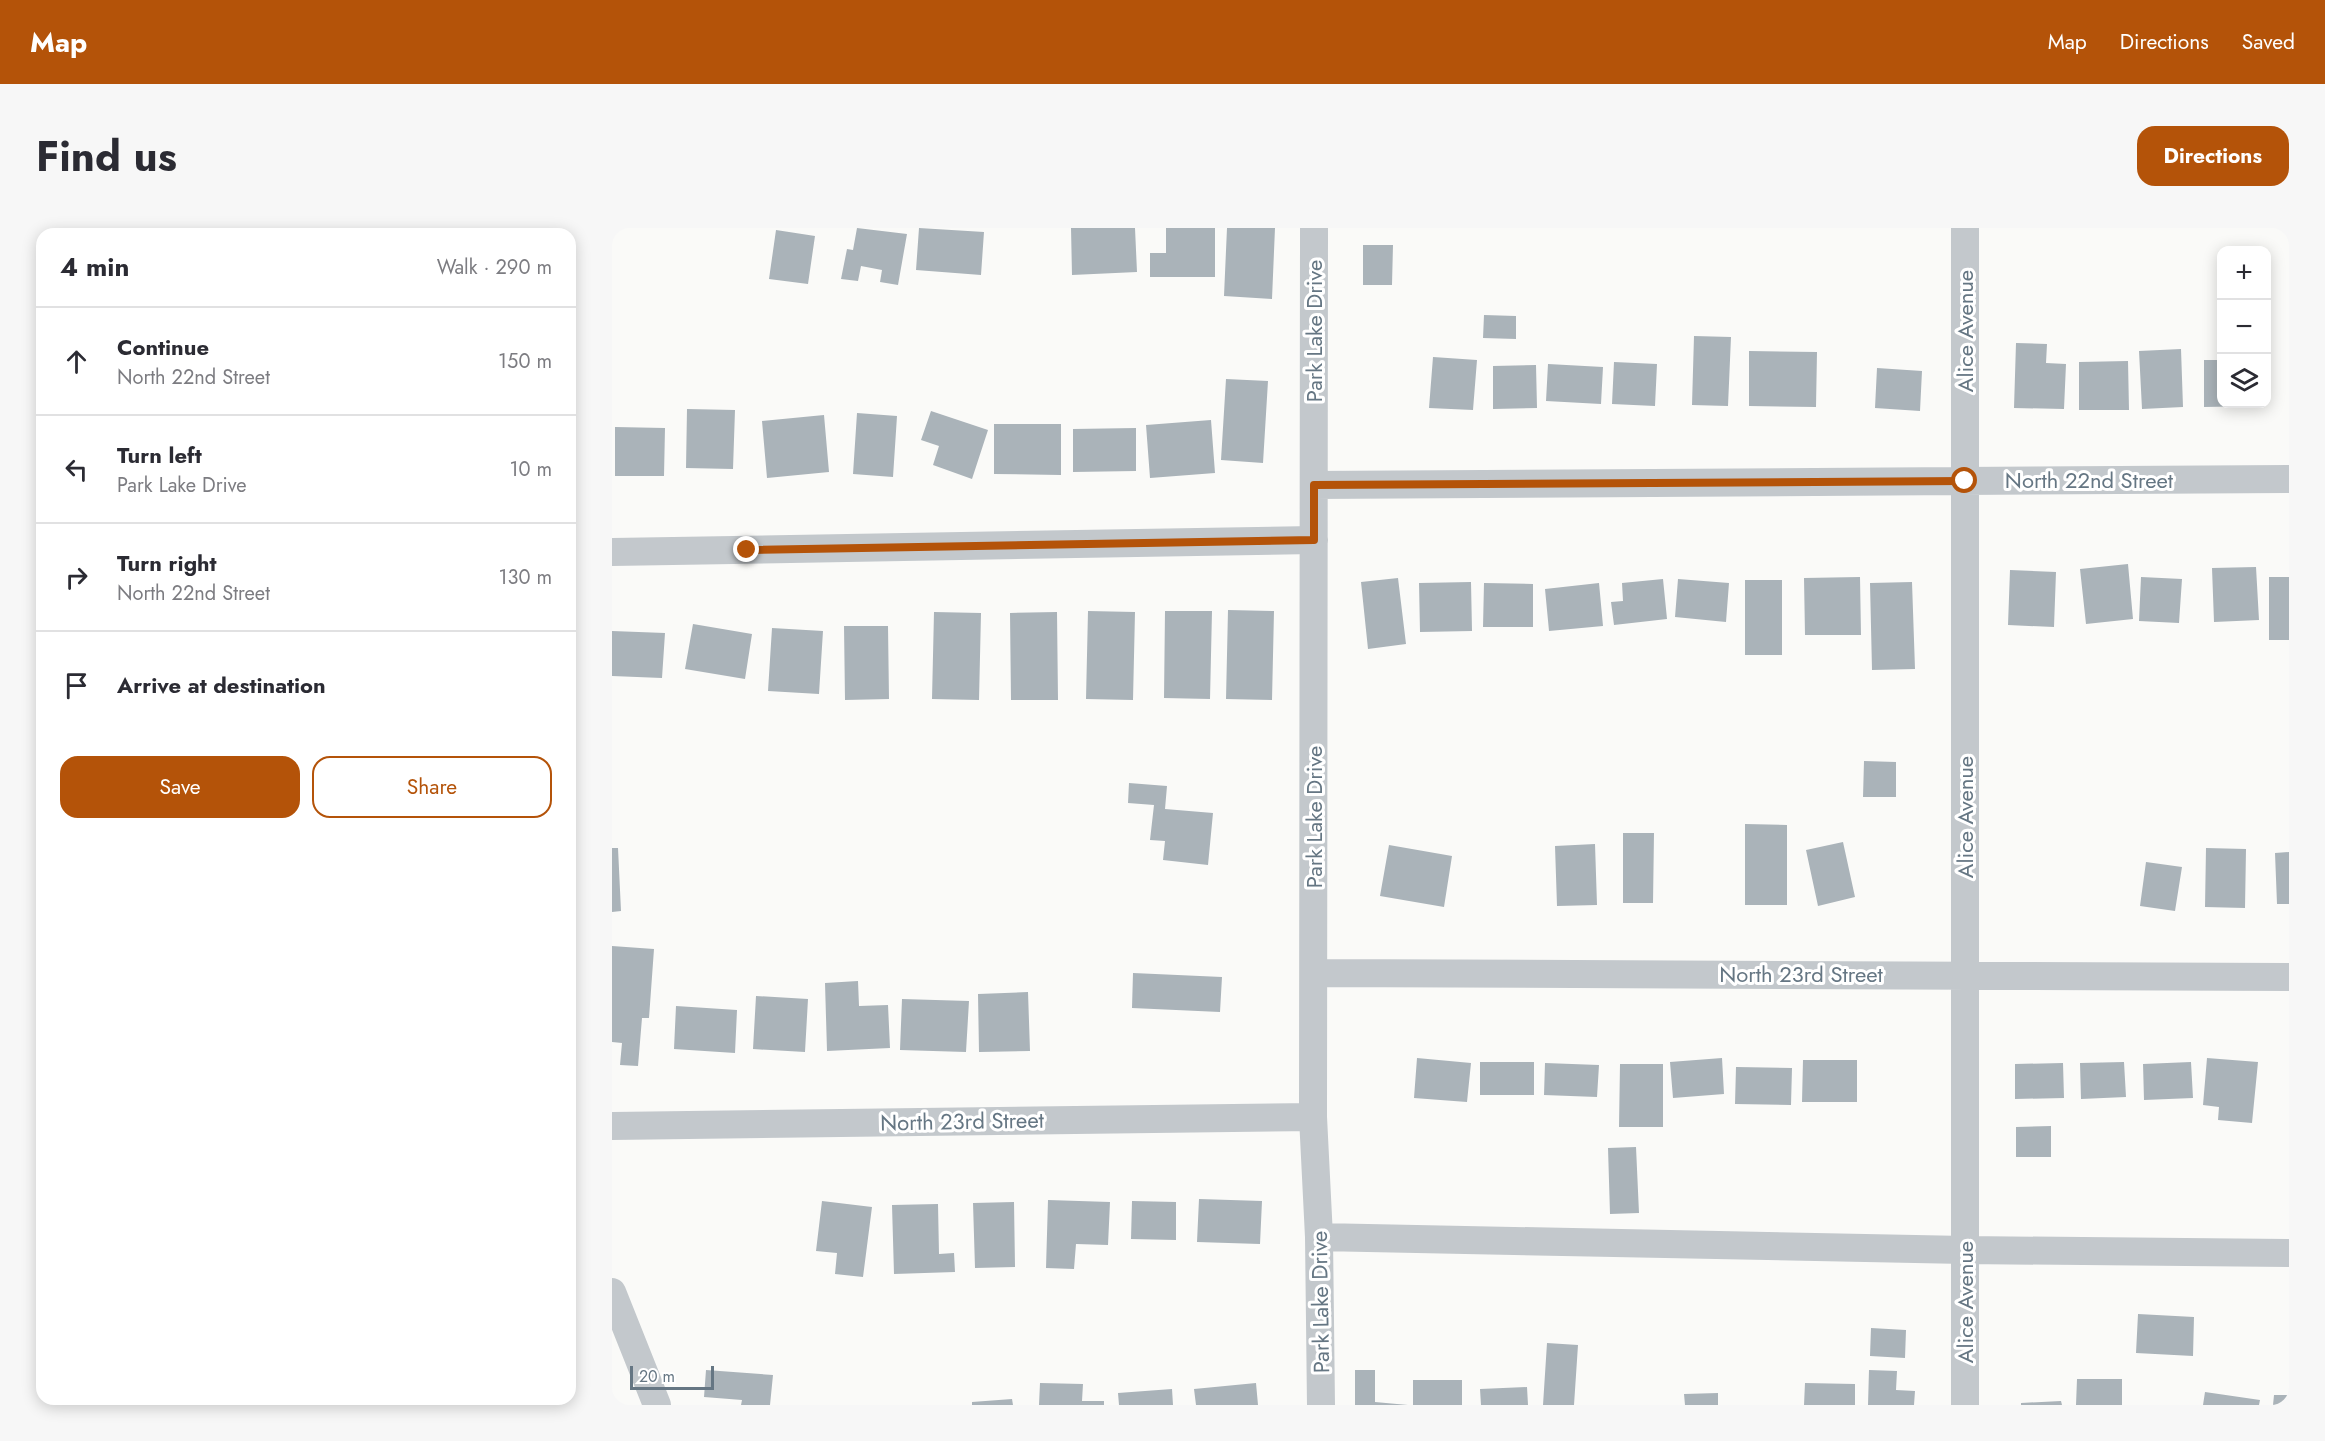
<!DOCTYPE html>
<meta charset="utf-8">
<style>
:root{--surface:#fff;--page:#f7f7f7;--text:#2b2b33;--muted:#7c7c81;--line:#e1e1e2;--accent:#b45309}
body{margin:0;font-family:Jost,sans-serif;background:var(--page);color:var(--text)}
.controls{position:absolute;right:18px;top:18px;display:grid;overflow:hidden;border-radius:12px;box-shadow:0 3px 15px #0003}
.controls button{width:54px;height:54px;display:grid;place-items:center;padding:0;border:0;border-bottom:2px solid var(--line);background:var(--surface);color:var(--text);font:30px sans-serif}
.scale{position:absolute;left:18px;bottom:15px;width:84px;box-sizing:border-box;padding-left:6px;border:3px solid #657683;border-top:0;font-size:16px;line-height:21px;white-space:nowrap;color:#657683;-webkit-text-stroke:4px #fff;paint-order:stroke}
.stop{position:absolute;width:18px;height:18px;margin:-14px;border:4px solid #b45309;border-radius:50%;background:#fff}
.stop.end{background:#b45309;border-color:#fff;box-shadow:0 2px 6px #0008}
.list{margin:0;padding:0;list-style:none}
h2{display:flex;justify-content:space-between;align-items:center;height:78px;margin:0;padding:0 24px;font-size:26px}
h2 small{font-size:20px;font-weight:400;color:var(--muted)}
.list li{display:grid;grid-template-columns:39px 1fr auto;gap:18px;align-items:center;box-sizing:border-box;height:108px;padding:0 24px;border-top:2px solid var(--line)}
.list b{display:block;font-size:22px;white-space:nowrap}
.list p{margin:0;font-size:20px;white-space:nowrap;color:var(--muted)}
.list em{font-size:20px;font-style:normal;color:var(--muted)}
.actions{display:flex;gap:12px;padding:18px 24px}
.actions a{flex:1;padding:14px 0;border:2px solid var(--accent);border-radius:18px;text-align:center;font-size:21px;color:var(--accent)}
.actions .main{background:var(--accent);color:#fff}
.icon{flex:none;width:33px;height:33px;fill:none;stroke:currentColor;stroke-width:2;stroke-linecap:round;stroke-linejoin:round}
.map{position:relative;flex:none;width:1677px;height:1177px;overflow:hidden;border-radius:18px}
header{display:flex;align-items:center;gap:36px;box-sizing:border-box;height:84px;padding:0 30px;background:var(--accent);color:#fff}
header strong{font-size:28px}
nav{display:flex;gap:33px;margin-inline-start:auto;font-size:21px}
.intro{display:flex;align-items:center;justify-content:space-between;box-sizing:border-box;height:144px;padding:0 36px}
h1{margin:0;font-size:42px}
.button{padding:15px 27px;border-radius:18px;background:var(--accent);color:#fff;font-size:21px;font-weight:700}
main{display:flex;gap:36px;padding:0 36px}
aside{flex:1;background:var(--surface);border-radius:18px;box-shadow:0 3px 15px #0003}
.map>svg:first-child{display:block}
</style>
<header>
<strong>Map</strong>
<nav><a>Map</a><a>Directions</a><a>Saved</a></nav>
</header>
<div class="intro"><h1>Find us</h1><a class="button">Directions</a></div>
<main>
<aside>
<h2>4 min<small>Walk · 290 m</small></h2>
<ul class="list">
<li><svg class="icon" aria-label="ahead" viewBox="0 0 24 24"><path d="M12 20V5M6 11l6-6 6 6"/></svg><div><b>Continue</b><p>North 22nd Street</p></div><em>150 m</em></li>
<li><svg class="icon" aria-label="left" viewBox="0 0 24 24"><path d="M17 20v-9H6M10 6l-5 5 5 5"/></svg><div><b>Turn left</b><p>Park Lake Drive</p></div><em>10 m</em></li>
<li><svg class="icon" aria-label="right" viewBox="0 0 24 24"><path d="M7 20v-9h11M14 6l5 5-5 5"/></svg><div><b>Turn right</b><p>North 22nd Street</p></div><em>130 m</em></li>
<li><svg class="icon" aria-label="arrive" viewBox="0 0 24 24"><path d="M6 21V4h12l-3 4 3 4H6"/></svg><div><b>Arrive at destination</b></div></li>
</ul>
<div class="actions"><a class="main">Save</a><a>Share</a></div>
</aside>
<div class="map">
<svg width="1677" height="1177" viewBox="0 0 1677 1177">
<rect width="100%" height="100%" fill="#fafaf8"/>
<path fill="#aab3b9" d="M245,0L295,6L286,57L268,54L270,42L249,38L246,53L229,51L235,21L241,22Z
M307,0L372,4L369,47L304,42Z
M459,0H523L525,44L460,47Z
M554,0H603V49H538V25H554Z
M615,0H663L660,71L612,68Z
M164,2L203,8L196,56L157,51Z
M751,17H781L780,57H751Z
M872,87L904,88V111L871,110Z
M1082,108L1119,109L1116,178L1080,177Z
M1404,115L1435,116L1434,135L1454,136L1452,181L1402,180Z
M1569,121L1571,179L1530,181L1527,123Z
M1137,123L1205,124L1204,179L1137,178Z
M821,129L865,132L861,182L817,180Z
M1592,132H1610V176H1646V178L1592,179Z
M1516,133L1517,182H1467V134Z
M1002,134L1045,136L1043,178L1000,176Z
M936,136L991,139L989,176L934,173Z
M924,137L925,180L881,181V138Z
M1265,140L1310,143L1308,183L1263,180Z
M614,151L656,153L651,235L609,232Z
M75,181L123,182L121,241L74,240Z
M319,183L376,202L360,251L321,237L327,218L309,212Z
M245,185L285,188L281,249L241,246Z
M212,187L217,244L155,250L150,193Z
M599,192L603,245L538,250L534,197Z
M382,196H449V247L382,246Z
M3,199L53,200L52,248H3Z
M524,200V243L461,244V201Z
M1516,336L1521,391L1474,396L1468,341Z
M1644,339L1647,392L1602,394L1600,340Z
M1398,342L1444,344L1442,399L1396,397Z
M1248,349L1249,407H1193L1192,350Z
M1529,349L1570,351L1567,395L1527,393Z
M1657,349H1677V412H1657Z
M786,350L794,416L756,421L749,354Z
M1051,351L1055,391L1002,397L999,374L1011,373L1010,355Z
M1066,351L1117,355L1114,394L1063,389Z
M1133,352H1170V427H1133Z
M859,354L860,403L808,404L807,355Z
M1300,354L1303,441L1260,442L1258,355Z
M872,355L921,356V399H871Z
M987,355L991,398L937,403L933,361Z
M616,382L662,383L660,472L614,471Z
M476,383L523,384L521,472L474,471Z
M553,383H600L598,471L552,470Z
M322,384L369,385L367,472L320,471Z
M445,384L446,472H399L398,385Z
M81,396L140,406L133,451L73,441Z
M232,398H276L277,471L233,472Z
M160,400L211,403L207,466L156,463Z
M0,403L53,405L50,450L0,448Z
M1252,533L1284,534V569H1251Z
M517,555L555,558L553,581L601,585L596,637L551,632L553,613L538,612L542,577L516,575Z
M1133,596L1175,597V677H1133Z
M1011,605H1042L1041,675H1011Z
M1231,614L1243,669L1206,678L1194,622Z
M983,616L985,677L945,678L943,618Z
M777,617L840,628L832,679L768,668Z
M0,620H6L9,683L0,684Z
M1594,620L1634,621L1633,680L1593,679Z
M1677,624V676H1665L1663,625Z
M1534,634L1570,639L1563,683L1528,678Z
M0,718L42,721L37,790H30L26,838L8,837L10,815L0,814Z
M521,745L610,749L608,784L520,780Z
M246,753L247,778L276,777L278,820L215,823L213,755Z
M416,764L418,823L367,824L366,766Z
M144,768L196,771L193,824L141,821Z
M290,771L357,773L354,824L288,822Z
M64,778L125,782L123,825L62,821Z
M805,830L859,835L855,874L802,870Z
M1110,830L1112,866L1061,870L1058,834Z
M1595,830L1646,834L1640,895L1606,892L1607,879L1591,877Z
M1191,832H1245V874H1190Z
M868,834H922V867H868Z
M1512,834L1514,869L1469,871L1468,835Z
M1579,834L1581,870L1532,872L1531,836Z
M933,835L987,837L985,869L932,867Z
M1451,835L1452,870L1403,871V836Z
M1008,836H1051V899H1007Z
M1124,839L1180,840L1179,877L1123,876Z
M1439,898V929H1404V899Z
M1024,919L1027,985L998,986L996,920Z
M587,971L650,973L648,1016L585,1014Z
M436,972L498,974L496,1017L464,1016L462,1041L434,1040Z
M210,973L260,979L251,1049L223,1046L225,1025L204,1023Z
M520,973L564,974V1012L519,1011Z
M402,974L403,1039L363,1040L361,975Z
M326,976L327,1026L342,1025L343,1044L282,1046L280,977Z
M1526,1086L1582,1089L1581,1128L1524,1125Z
M1259,1100L1294,1102L1293,1130L1258,1128Z
M935,1115L966,1117L962,1177H931Z
M94,1142L161,1147L158,1177H129L130,1172L92,1169Z
M743,1142H763V1174L796,1177H743Z
M1257,1142L1285,1143L1284,1162L1303,1163L1302,1177H1256Z
M1465,1151H1510V1177H1464Z
M801,1152H850V1177H801Z
M428,1155L471,1156L470,1173H492V1177H427Z
M644,1155L646,1177H584L582,1161Z
M1193,1155L1243,1156V1177H1192Z
M915,1159L916,1177H869L868,1161Z
M560,1161L561,1177H507L506,1165Z
M1593,1164L1648,1172L1647,1177H1591Z
M1106,1165V1177H1073L1072,1166Z
M1662,1167H1677V1177H1661Z
M400,1171L401,1177H360V1174Z
M1449,1173L1450,1177H1409V1175Z"/>
<g fill="none" stroke-linecap="round" stroke-linejoin="round">
<path stroke="#c3c8cc" stroke-width="28" d="M702,0L701,889L707,1009L709,1177
M1353,0V1177
M702,257L1677,251
M0,324L702,312
M702,745L1677,749
M0,898L701,889
M707,1009L1353,1022L1677,1025
M0,1064L45,1177"/>
</g>
<g fill="none" stroke-linecap="round" stroke-linejoin="round">
<path stroke="#b45309" stroke-width="8" d="M135,322L702,312V257L1353,253"/>
</g>
<g text-anchor="middle" stroke-width="6" stroke-linejoin="round" paint-order="stroke">
<g font-size="22" fill="#657683" stroke="#fff">
<text transform="translate(702 103) rotate(-90)" y="8">Park Lake Drive</text>
<text transform="translate(1353 103) rotate(-90)" y="8">Alice Avenue</text>
<text x="1477" y="260">North 22nd Street</text>
<text transform="translate(702 589) rotate(-90)" y="8">Park Lake Drive</text>
<text transform="translate(1353 589) rotate(-90)" y="8">Alice Avenue</text>
<text x="1189" y="754">North 23rd Street</text>
<text transform="translate(350 893) rotate(-1)" y="8">North 23rd Street</text>
<text transform="translate(708 1074) rotate(-91)" y="8">Park Lake Drive</text>
<text transform="translate(1353 1074) rotate(-90)" y="8">Alice Avenue</text>
</g>
</g>
</svg>
<div class="controls">
<button>+</button>
<button>−</button>
<button><svg class="icon" aria-label="layers" viewBox="0 0 24 24"><path d="M12 4l9 5-9 5-9-5zM3 14l9 5 9-5"/></svg></button>
</div>
<div class="scale">20 m</div>
<div class="stop" style="left:1353px;top:253px"></div>
<div class="stop end" style="left:135px;top:322px"></div>
</div>
</main>
